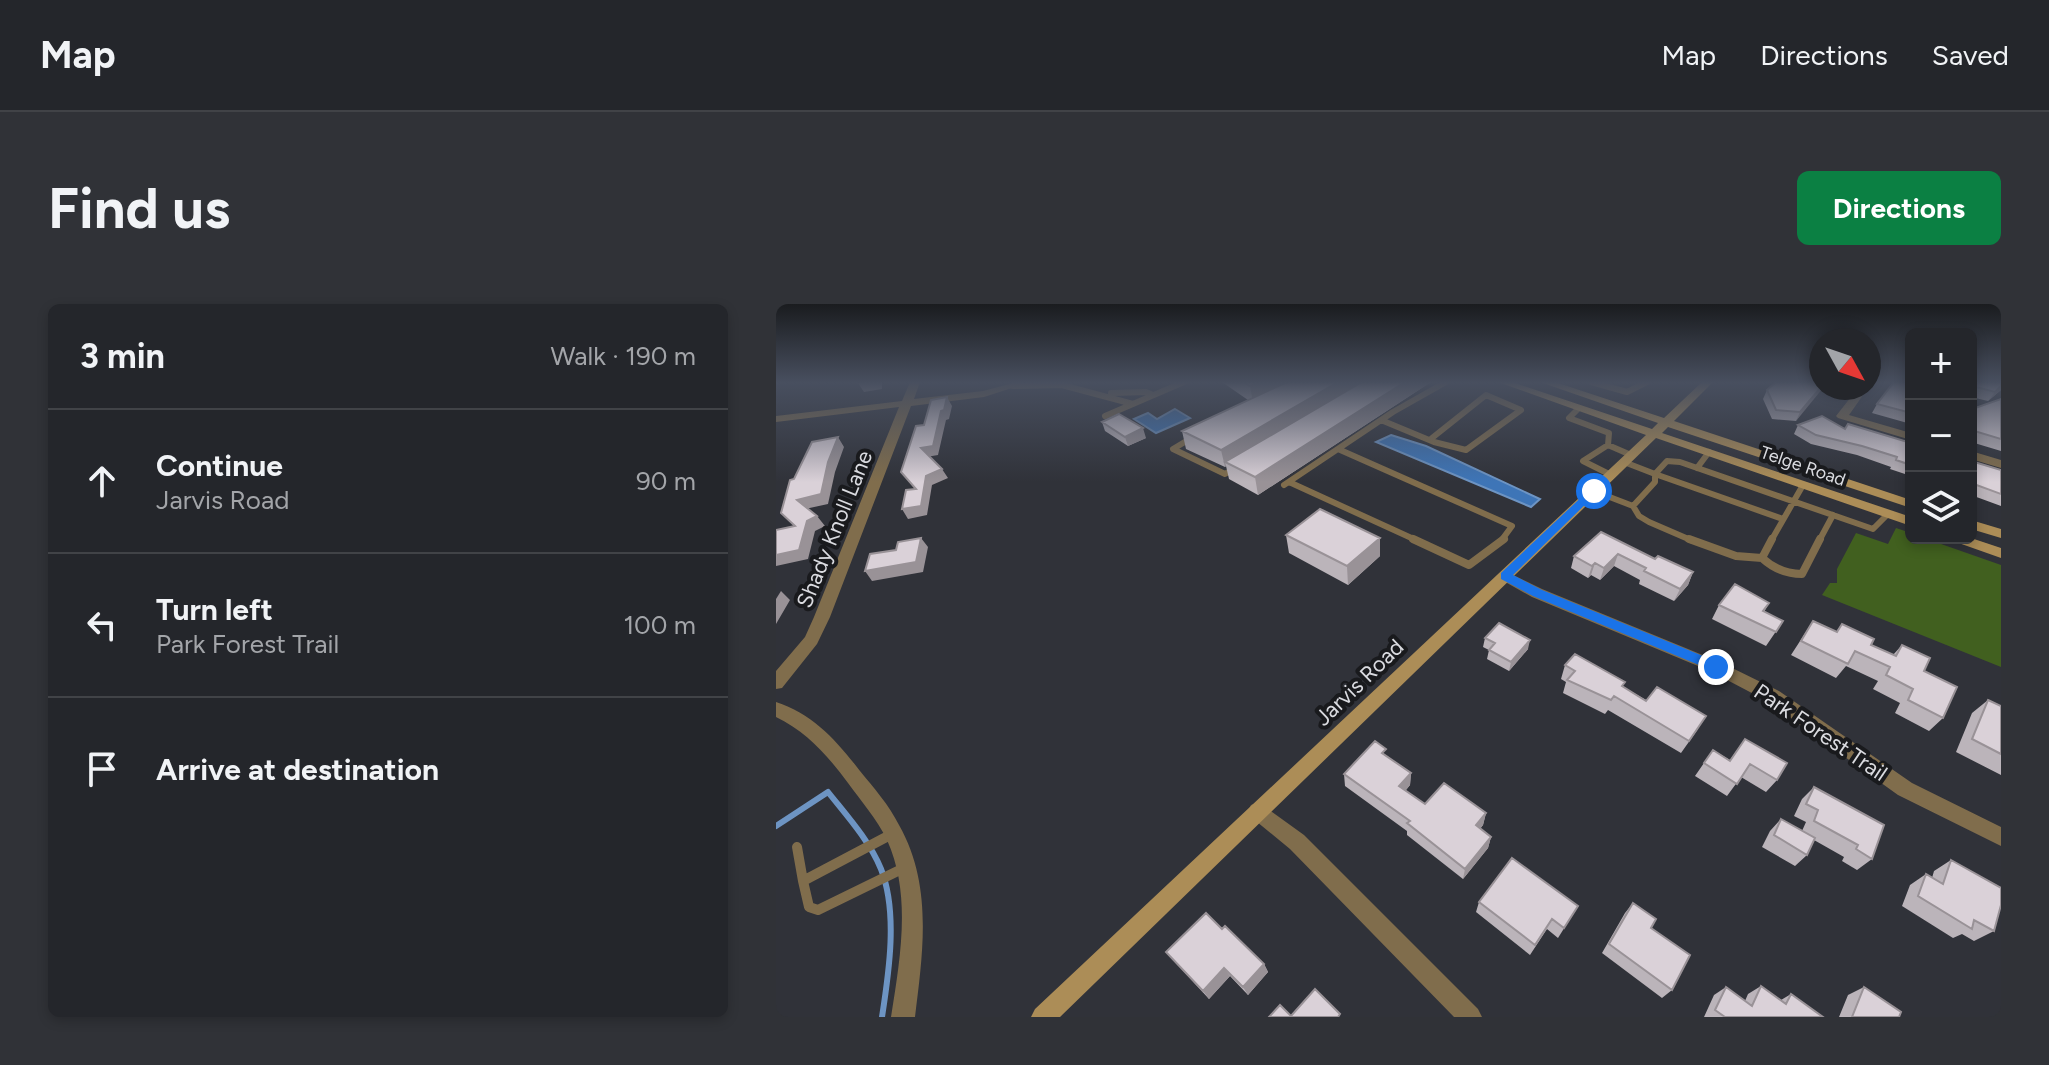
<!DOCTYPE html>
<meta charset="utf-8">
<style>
:root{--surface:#24262b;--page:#303237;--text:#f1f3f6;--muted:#a3a5a9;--line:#414347;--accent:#0b8043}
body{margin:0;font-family:Figtree,sans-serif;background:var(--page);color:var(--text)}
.controls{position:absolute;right:24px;top:24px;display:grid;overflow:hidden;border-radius:12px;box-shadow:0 4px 12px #0003}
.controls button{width:72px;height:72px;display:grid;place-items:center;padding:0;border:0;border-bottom:2px solid var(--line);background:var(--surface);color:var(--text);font:40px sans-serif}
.compass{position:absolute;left:1033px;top:24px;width:72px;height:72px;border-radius:50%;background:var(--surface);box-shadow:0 4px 12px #0003;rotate:130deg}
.stop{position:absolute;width:24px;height:24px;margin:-18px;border:6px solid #1a73e8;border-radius:50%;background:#fff}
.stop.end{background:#1a73e8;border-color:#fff;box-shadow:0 2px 8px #0008}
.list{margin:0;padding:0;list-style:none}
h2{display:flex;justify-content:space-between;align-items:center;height:104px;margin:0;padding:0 32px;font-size:34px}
h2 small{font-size:26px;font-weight:400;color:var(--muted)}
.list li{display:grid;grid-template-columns:52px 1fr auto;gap:24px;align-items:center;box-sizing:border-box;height:144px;padding:0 32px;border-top:2px solid var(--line)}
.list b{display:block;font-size:30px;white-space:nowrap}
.list p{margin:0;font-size:26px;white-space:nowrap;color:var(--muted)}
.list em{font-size:26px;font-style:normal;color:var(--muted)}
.icon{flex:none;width:44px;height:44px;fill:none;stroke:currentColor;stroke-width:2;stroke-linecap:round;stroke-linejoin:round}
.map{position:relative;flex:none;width:1225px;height:713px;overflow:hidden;border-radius:12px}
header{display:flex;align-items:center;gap:48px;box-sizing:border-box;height:112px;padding:0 40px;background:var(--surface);border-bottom:2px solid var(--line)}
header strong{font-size:38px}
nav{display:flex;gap:44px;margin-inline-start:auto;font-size:28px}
.intro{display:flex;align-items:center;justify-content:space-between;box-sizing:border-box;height:192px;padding:0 48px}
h1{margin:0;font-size:56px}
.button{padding:20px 36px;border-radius:12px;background:var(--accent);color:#fff;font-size:28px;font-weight:700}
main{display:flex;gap:48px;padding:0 48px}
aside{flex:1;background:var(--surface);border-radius:12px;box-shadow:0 4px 12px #0003}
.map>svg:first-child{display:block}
</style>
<header>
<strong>Map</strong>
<nav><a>Map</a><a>Directions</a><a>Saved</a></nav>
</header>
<div class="intro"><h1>Find us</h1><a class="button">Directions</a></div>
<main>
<aside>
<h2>3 min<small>Walk · 190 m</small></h2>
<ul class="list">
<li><svg class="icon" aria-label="ahead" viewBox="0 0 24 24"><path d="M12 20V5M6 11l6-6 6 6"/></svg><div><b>Continue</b><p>Jarvis Road</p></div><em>90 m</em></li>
<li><svg class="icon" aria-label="left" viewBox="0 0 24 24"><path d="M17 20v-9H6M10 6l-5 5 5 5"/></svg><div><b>Turn left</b><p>Park Forest Trail</p></div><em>100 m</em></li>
<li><svg class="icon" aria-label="arrive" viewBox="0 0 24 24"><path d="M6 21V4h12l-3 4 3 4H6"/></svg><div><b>Arrive at destination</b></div></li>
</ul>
</aside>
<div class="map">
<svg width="1225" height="713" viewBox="0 0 1225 713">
<rect width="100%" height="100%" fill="#303239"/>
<path fill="#41601f" d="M1120,224L1135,229V234H1148L1225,261V363L1046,291L1054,279H1061V265L1080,229L1112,240Z"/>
<path fill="#3e75b7" stroke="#6d94c3" stroke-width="2" d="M399,105L414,114L380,129L358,115L372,109L381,115Z
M615,131L650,142L764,195L755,203L600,138Z"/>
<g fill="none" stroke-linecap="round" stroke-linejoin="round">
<path stroke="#6d94c3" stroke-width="6" d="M0,522L52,488C71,512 93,536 105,565C122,608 113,668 106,713"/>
<path stroke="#806d4c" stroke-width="6" d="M815,78L851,88L871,78
M237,82L286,81L357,100
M335,89L370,88L377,91
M803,104L793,114L833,129L832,141
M329,112L408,78
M605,116L658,138L690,146L745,106L710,91L656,134
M417,133L397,145L449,170L461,163
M562,145L736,222L725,237
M848,158L879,170L891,157L904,158L1097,225L1112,210
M921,164L933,148
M835,171L807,157L832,141L855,151
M513,178L642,237
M508,181L617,108L670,78
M818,187L857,202L863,212L873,218L917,237
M857,202L879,178V170L1007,215
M995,237L1027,181
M1043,237L1057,211"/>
<path stroke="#806d4c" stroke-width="8" d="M637,235L693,261L728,235
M913,235L960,252L986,254
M996,235L986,254C998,265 1010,270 1026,270L1044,235"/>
<path stroke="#806d4c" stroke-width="10" d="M116,530L27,577L33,603L42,606L130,563
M21,543L27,577"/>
<path fill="#806d4c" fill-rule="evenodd" d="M134,78H144L138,95L207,87L237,79L242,82L208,93L135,102L54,313L41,340L6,384L0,385V367L29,333L38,313L123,103L0,118V112L126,97Z
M1082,84H1092L1073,111L1135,129V136L1062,114L1060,112Z
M1195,147L1225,156V164L1195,155Z
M729,267L766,285L946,359L1003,387L1136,479L1225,523V542L1122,491L991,397L934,367L756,293L724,275L722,272L724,269Z
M0,398C37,410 61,437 84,467C98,484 113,501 123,521C157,581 147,648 139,713H115C124,655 136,591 111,536C101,515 85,497 72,479C52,452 31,428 0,413Z
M482,498L528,531L702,705L706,713H678L514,545L475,513L472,507L475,501Z"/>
<path fill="#ac8d57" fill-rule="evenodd" d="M722,78H736L876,125L882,119L764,78H779L888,114L926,78H937L898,117L1135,196V204L892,123L886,129L1135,213V222L880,134L284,713H255L259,705L870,131Z
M1195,216L1225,225V234L1195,225Z
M1175,234H1195L1225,244V254L1177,237Z"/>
</g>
<path fill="#bbb4ba" d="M446,78H655L482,191L453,175L450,162L449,163L410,145L406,127L472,96Z
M1045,78L1020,117L996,115L987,95L991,86Z
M1135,78V120L1096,109L1101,100Z
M1196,78H1225V86L1212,97L1195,93Z
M1225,95V147L1195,138V109L1199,104Z
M326,118L370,134L352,142L329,127Z
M1022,121L1069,125L1135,139V172L1114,165L1115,163L1081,151L1035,140L1018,130Z
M1195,157L1225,166V202L1195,191Z
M825,228L879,255L917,268L912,281L898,297L863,280L864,276L838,262L824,276L815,271L812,274L795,264L798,252Z
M510,231L604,252L572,281L513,249Z
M993,299L988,308L1007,317L990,342L936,315L943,301Z
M1037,317L1060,328L1066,320L1095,341L1117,351L1126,341L1148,367L1167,414L1153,427L1119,409L1124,399L1097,385L1102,377L1070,362L1060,374L1015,351Z
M709,334L752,345L733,367L711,355L713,346L707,343Z
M789,361L847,383L922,425L905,449L832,406L829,410L787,389L790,378L785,375Z
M1212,396L1225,402V471L1180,448L1196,409Z
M969,435L1001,476L990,488L965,473L951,492L919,472L937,446L954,456Z
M610,452L635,469L634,481L629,487L649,500L710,509L707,521L704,525L715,533L712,544L687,575L631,531V527L569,482L568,470Z
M1038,483L1096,555L1081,566L1066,557L1068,553L1038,536L1031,551L1019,562L986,543L994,527L1005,515L1026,527L1030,518L1018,512L1026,495Z
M1175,556L1218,627L1198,637L1186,630L1177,634L1126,602L1134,581L1150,570L1156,574L1158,567Z
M703,598L802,602L782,634L771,625L754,651L700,608Z
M857,599L896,686L886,694L826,649L849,609Z
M446,625L488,660L492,668L472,691L454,672L433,695L390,648Z
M985,682L1005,696L1015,690L1047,713H928L938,691L950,683L969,697L972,690Z
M1088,683L1123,713H1063L1072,691Z"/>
<path fill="#999297" d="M90,78H106V85L88,88L82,79Z
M485,78H525L477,99L474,82Z
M562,78H591L449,158L450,162L449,163L445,146Z
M629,78H655L482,191L479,173Z
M1225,82V86L1212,97L1219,88Z
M1045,84H1047L1020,117L1024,108Z
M171,93L176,102L173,115L170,116L162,151L150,153L145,144Z
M367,124L370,134L352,142L349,133Z
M62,133L68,143L59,168L52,200L29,205L21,196L52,158Z
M166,165L172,174L156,181L151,211L132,215L126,205L150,172Z
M41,212L49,222L39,227L32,255L0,262V251L31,217Z
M145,234L152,243L147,268L96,277L89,267Z
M604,234V252L572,281L571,262Z
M842,250L838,262L824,276L828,264Z
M819,259L815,271L812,274L816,262Z
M917,268L912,281L898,297L904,285Z
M5,287L14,296L0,320V295Z
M754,336L752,345L733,367L735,358Z
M635,469L634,481L623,495V482Z
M710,509L707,521L697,533L700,521Z
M715,533L712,544L687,575L689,565Z
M488,660L492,668L472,691L467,683Z
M448,664L454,672L433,695L427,687Z"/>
<path fill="#dad1d8" stroke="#999297" stroke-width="2" d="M467,78H485L474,82Z
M511,78H562L445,146L406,127Z
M586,78H629L479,173L449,158Z
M1000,78H1045V83L1024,108L1000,106L991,86Z
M1118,78H1135V109L1101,100Z
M1201,78H1225V82L1219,88L1200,83Z
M171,93L168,106L165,107L157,142L145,144L166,165L150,172L145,202L126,205L130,186L140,185L125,168L140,122L148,121L155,96Z
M1225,95V135L1195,126V110L1199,104Z
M343,110L367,124L349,133L326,118Z
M1046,112L1069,125L1072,120L1135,139V161L1120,156L1121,153L1086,142L1040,131L1022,121Z
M62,133L52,158L45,190L21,196L41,212L31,217L23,246L0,251V226L19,222L5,209L14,176L18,175L36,138Z
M1195,157L1225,166V190L1195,179Z
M544,205L604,234L571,262L510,231Z
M825,228L879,255L882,252L917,268L904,285L868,267L870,264L842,250L828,264L819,259L816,262L798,252Z
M145,234L140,258L89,267L94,250L120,246L122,238Z
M959,280L993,299L987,307L1007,317L1000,328L943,301Z
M1037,317L1061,328L1066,320L1098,335L1095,341L1120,352L1126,341L1154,354L1148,367L1181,383L1167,414L1132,396L1137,385L1110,371L1114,363L1079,347L1072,360L1025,337Z
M723,319L754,336L735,358L713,346L719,339L709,334Z
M799,350L849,378L846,382L870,397L881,383L930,412L913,437L838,392L835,396L791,376L799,367L789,361Z
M1212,396L1225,402V450L1196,435Z
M969,435L1011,459L1001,476L974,460L961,480L928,459L937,446L954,457Z
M599,437L610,445L606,449L635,469L623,482L649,500L668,479L710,509L700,521L715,533L689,565L631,519L634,517L568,470Z
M1038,483L1108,521L1096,555L1080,545L1082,541L1038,517L1042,506L1030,500Z
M1005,515L1039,534L1031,551L998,531Z
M736,554L802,602L788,624L776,615L759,641L703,598Z
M1175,556L1225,584V601L1218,627L1198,616L1196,625L1142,592L1150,570L1167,580Z
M857,599L880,615L875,624L914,651L896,686L833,640Z
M430,609L446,625L449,622L488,660L467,683L448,664L427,687L390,648Z
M985,682L1010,700L1015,690L1047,713H949L939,706L950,683L976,702Z
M1088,683L1125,708L1123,713H1076Z
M539,685L564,710L562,713H493L504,701L515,712Z"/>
<linearGradient id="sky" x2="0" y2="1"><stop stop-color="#1a1c1f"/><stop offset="0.44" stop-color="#484f5f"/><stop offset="1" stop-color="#484f5f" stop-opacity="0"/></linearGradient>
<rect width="1225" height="178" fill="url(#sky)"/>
<path fill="#1a73e8" d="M814,185L823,187L737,271L766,286L944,359V366H935L757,292L725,275V269Z"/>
<g text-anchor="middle" stroke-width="8" stroke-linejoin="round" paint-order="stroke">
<g font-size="18" fill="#dadbe0" stroke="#191a1d">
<text transform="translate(1027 162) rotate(19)" y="6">Telge Road</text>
</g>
<g font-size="22" fill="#dadbe0" stroke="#191a1d">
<text transform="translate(58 225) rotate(-68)" y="8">Shady Knoll Lane</text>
<text transform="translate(583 378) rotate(-44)" y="8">Jarvis Road</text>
<text transform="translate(1045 428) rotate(34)" y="8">Park Forest Trail</text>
</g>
</g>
</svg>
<div class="controls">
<button>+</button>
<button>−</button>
<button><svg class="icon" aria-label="layers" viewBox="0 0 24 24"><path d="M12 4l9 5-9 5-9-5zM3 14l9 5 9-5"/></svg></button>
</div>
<svg class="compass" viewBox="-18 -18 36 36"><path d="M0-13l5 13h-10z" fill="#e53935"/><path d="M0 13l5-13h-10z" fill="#a3a5a9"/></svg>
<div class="stop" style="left:818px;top:187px"></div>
<div class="stop end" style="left:940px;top:363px"></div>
</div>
</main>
